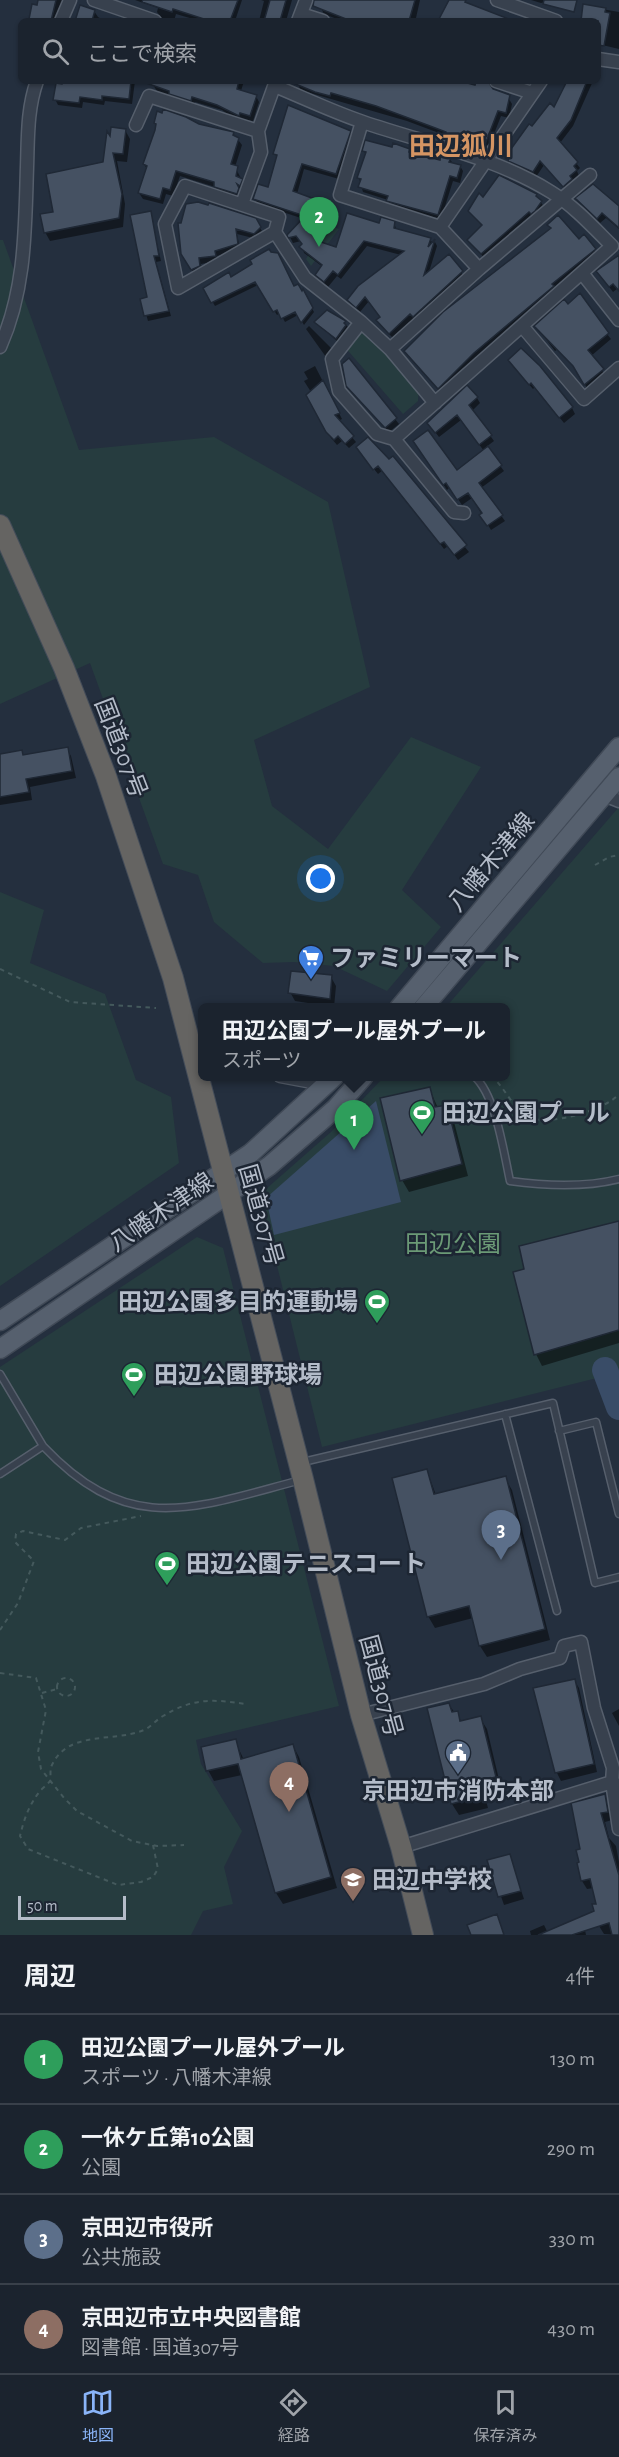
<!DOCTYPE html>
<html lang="ja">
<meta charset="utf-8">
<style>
:root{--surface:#1b232e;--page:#282f3a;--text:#f1f3f6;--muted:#a0a4aa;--line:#39404a;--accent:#8ab4f8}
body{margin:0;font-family:"Alegreya Sans","Noto Sans JP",sans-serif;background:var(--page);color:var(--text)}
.scale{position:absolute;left:18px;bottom:15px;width:108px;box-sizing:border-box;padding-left:6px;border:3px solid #b4bcc9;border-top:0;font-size:16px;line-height:21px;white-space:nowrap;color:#b4bcc9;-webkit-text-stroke:4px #1d2633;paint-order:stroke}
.you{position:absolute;left:321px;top:879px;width:21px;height:21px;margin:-15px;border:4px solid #fff;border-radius:50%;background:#1a73e8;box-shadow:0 0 0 9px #1a73e833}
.badge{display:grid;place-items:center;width:39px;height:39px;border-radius:50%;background:var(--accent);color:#fff;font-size:20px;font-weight:700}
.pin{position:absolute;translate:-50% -50px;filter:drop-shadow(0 2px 3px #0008)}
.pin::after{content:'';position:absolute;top:32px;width:21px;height:18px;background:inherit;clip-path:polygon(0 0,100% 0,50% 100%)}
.popup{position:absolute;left:198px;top:1003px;width:312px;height:78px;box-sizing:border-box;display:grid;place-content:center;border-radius:9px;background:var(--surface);filter:drop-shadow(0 2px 4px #0005);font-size:20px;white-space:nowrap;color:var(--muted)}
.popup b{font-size:22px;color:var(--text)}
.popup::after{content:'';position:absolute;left:50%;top:100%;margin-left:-12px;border:12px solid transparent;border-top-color:var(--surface)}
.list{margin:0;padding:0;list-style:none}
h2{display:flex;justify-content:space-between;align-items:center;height:78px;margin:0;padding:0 24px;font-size:26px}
h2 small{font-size:20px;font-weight:400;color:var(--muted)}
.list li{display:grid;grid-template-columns:39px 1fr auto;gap:18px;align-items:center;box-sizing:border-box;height:90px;padding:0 24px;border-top:2px solid var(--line)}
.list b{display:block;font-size:22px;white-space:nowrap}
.list p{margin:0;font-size:20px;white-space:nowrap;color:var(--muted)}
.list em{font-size:20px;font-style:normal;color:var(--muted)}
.icon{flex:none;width:33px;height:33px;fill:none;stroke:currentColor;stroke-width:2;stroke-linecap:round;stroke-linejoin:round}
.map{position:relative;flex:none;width:619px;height:1935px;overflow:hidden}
.search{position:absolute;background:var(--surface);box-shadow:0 2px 4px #0004;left:18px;right:18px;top:18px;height:66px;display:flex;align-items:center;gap:15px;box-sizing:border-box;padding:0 21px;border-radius:9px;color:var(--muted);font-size:22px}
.sheet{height:438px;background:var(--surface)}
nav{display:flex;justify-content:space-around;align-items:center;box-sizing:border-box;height:84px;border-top:2px solid var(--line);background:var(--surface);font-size:16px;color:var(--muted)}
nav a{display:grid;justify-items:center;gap:3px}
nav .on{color:var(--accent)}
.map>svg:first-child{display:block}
</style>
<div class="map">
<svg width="619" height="1935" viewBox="0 0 619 1935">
<rect width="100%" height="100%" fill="#242f3e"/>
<path fill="#263c3f" d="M310,218L339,229L311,266L306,259L321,235L307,225Z
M0,240H3L79,450L214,437L328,502L370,687L254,740L272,806L328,849L411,737L481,767L402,890L441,927L387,991L334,966L294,962L263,963L214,922L198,875L163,864L90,663L0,704Z
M361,322L419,384L418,401L403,414L343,345Z
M619,807V1393L613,1374L322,1447L261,1201L266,1189L331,1132L384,1077L506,1076V1008L446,1007Z
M0,892L44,910L30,963L105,994L136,1080L171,1097L179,1163L0,1286Z
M197,1237L223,1248L339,1706L196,1740L201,1764L242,1831L224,1867L233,1904L203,1911L191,1935H0V1367Z"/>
<path fill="#394c67" d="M376,1101L401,1202L274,1235L266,1198Z"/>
<path fill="#0007" d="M39,0H66L61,11L58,10L55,21H30L33,6L38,7Z
M135,0H242L235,21H200L176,14L174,21H164L157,12L158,8Z
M261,0H292L286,21H259L264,1Z
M324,0H420L416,18L424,21H342L324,14L321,8Z
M531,0H558L541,3Z
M585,6L619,12V49L598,44V21H582Z
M94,11L98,17L105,21H76Z
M64,81H135L132,104L105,101L104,105L83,102L82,108L58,105L55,99Z
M155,81H244L241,91L256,96L259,102L253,121L233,118L222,110L195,102L194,106L173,99L171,96L157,91L153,85Z
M298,81H454L509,99L512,104L509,118L501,116L487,152L460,142L459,147L450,144L447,136L407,121L300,90Z
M568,81H593L573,126L560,143L580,168L577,171L579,176L572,182L574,185L567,191L544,165L536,177L513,166L507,156L555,109Z
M155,123L198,126L233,133L242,145L235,167L245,186L243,191L236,185L242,195L240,200L219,193L215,187L180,176L173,196L166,194L163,204L143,199L139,193L147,169L144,164L157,126Z
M125,130L130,139L127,162L117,161L125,204L123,227L50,241L45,232L55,213L104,164L111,141Z
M350,132L353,137L339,179L304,169L297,194L327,205L330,211L321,244L337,248L380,225L394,223L397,231L430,239L433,244L435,242L437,246L429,272L449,256L465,278L417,322L414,319L393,338L381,326L378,320L381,318L369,301L360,312L348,300L401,255L367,246L341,279L337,276L328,287L316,275L323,267L304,253L301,241L293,243L289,235L304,219L258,204L254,198L269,189L278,159L275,154Z
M393,149L409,150L412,155L441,162L450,159L453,164L460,166L463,171L460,183L453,181L441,219L391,206L388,200L363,192L359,178L366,155L364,151Z
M536,195L544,207L485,259L469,240L483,227L470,211L483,199Z
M577,199L619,208V229L606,218L600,223Z
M150,213L161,261L156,262L171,316L148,321L142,300L148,298Z
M255,219L263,233L257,239L237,234L240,249L217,256L218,261L201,264L202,271L195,275L183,254Z
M549,225L578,241L583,236L598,255L442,394L409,357L551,229Z
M619,256V291L617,289L613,292L598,272Z
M254,265L303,292L314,312L304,325L298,315L285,322L280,313L277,315L258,285L215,306L205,289L231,279Z
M336,315L348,327V332L339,343L316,322Z
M309,326L332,349L326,357L306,329Z
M536,326L607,334L611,339L591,356L606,376L588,390L578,372L558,349L555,351Z
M348,360L399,424L389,432L348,385L343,362Z
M315,366L342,419L338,421L356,442L349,448L342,441L337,445L331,438L307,394L311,392L304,381L308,379L304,372Z
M513,366L572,408L575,414L564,423L535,387L533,389Z
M477,398L480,403L472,411L494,441L486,447L504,471L481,488L505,521L491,530L472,498L462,505L450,487L447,490L418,446L456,472L484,451L461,420L439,437L432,428Z
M361,453L389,461L392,458L469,552L458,560L448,546L444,549L383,470L378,474Z
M67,749L71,756L76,778L30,787L32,800L0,805V755L24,757Z
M331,977L336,986L334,1007L295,1001L290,992Z
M429,1088L438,1108L446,1107L453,1118L468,1176L409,1192L402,1180Z
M619,1222V1343L542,1366L536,1354L526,1270Z
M427,1471L436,1495L505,1478L512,1490L550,1640L487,1657L480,1646L473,1618L435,1628L428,1616Z
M574,1680L579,1688L597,1772L561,1781L557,1773L535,1689Z
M449,1705L462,1722L480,1718L487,1729L501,1788L484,1793L488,1808L459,1815L452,1804Z
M619,1709V1726L612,1713Z
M235,1741L244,1760L293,1746L299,1757L337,1888L283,1904L276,1893L242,1775L214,1781L208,1770Z
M604,1796L612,1820L605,1822L609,1838L616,1846L619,1862V1935L604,1934L599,1926L594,1888L587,1889L582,1881L578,1852L582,1851Z
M509,1855L524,1899L504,1905L489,1861Z
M544,1925L549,1935H531L530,1931Z
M584,1925L586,1935H568Z"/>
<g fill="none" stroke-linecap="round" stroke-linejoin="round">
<path stroke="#394c67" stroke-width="26" d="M605,1370L619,1407"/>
</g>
<path fill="#455162" stroke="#1f2835" stroke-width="1.5" d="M38,0H56L51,21L29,19L32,4L37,5Z
M143,0H238L230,21H210L173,9L172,12L142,2Z
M270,0H286L280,21H264Z
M314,0H415L409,21H351L313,6Z
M449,0H466L465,2L514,21H438Z
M544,0H577L574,12L543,4Z
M583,4L606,8L605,12L610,13L604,46L598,45V21H581Z
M80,5L95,10L92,21H75Z
M63,81H131L129,99L102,96V100L80,97L79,103L53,100L56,83L62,84Z
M146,81H239L237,89L257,95L250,116L240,113L239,116L217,105L192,97L191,101L169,94V91L146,83Z
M293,81H460L475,85L476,81H488L493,89L510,95L506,113L498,111L484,147L457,138L456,142L446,139V132L430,126L376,106L331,93L330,96L315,92L293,83Z
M567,81H587L571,120L557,138L578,162L574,166L577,170L570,176L572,179L563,187L540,161L533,172L508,161L509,158L506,156L529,124L532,126L550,103L554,107Z
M288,105L351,131L336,174L302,164L293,191L328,204L318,241L336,247L347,213L379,223L381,217L395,221L394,228L431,238L428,247L435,239L424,275L449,254L463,271L413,317L410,314L389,334L376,320L380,317L365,297L356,308L347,300L358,286L404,251L364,241L338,275L333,271L324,282L315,275L322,265L299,247L302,244L296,236L288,238L287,235L305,216L253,199L258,184L268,187L277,155L273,154Z
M163,109L186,117L199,124L234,132L233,135L239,138L231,164L238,166L236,176L243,179L240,186L237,184L239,188L237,194L214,187V182L176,171L170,190L163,188L160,199L138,193L147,166L143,164L155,130L156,124L154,123L157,111L162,113Z
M111,127L126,129L123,154L113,153L122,194L119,218L44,233L40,214L53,212L46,174L103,162L107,131L110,136Z
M365,140L392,147L393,143L410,149L409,152L440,160L441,155L451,158L449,162L461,165L457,178L450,176L438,215L386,201L388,196L358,187L361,179L357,178L366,152L362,151Z
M499,175L537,194L536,196L542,201L535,211L531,214L529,212L481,254L467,240L482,225L468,211L479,193L483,197Z
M593,184L619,206V228L602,213L597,219L575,198Z
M198,202L208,205L209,203L256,218L261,227L254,234L236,229L238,244L215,251L216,256L199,258L200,266L191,270L181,254L178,223H181L186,204Z
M151,211L159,256H154L169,311L144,316L140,299L147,297L130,215Z
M558,215L579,239L584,234L596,249L552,284L554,286L474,353L438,389L404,351L443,312L551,228L547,225Z
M269,249L271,252L278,253L294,286L298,284L302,291L303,289L313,308L301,323L295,312L281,319L277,310L273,312L255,282L211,303L203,288L229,272L231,277L252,264L250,260Z
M619,255V291L613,284L609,287L596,271Z
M580,293L609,333L588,350L604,369L584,385L573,366L534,326L564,299L568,304Z
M327,310L346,321L344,323L346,325L336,339L314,322Z
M521,348L540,366L573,407L559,418L531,383L529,385L508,360Z
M349,358L397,418L385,428L346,386L342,364Z
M323,380L340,413L335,415L354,436L345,444L338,436L334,440L326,432L306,395Z
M467,385L478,397L469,405L492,435L479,445L457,415L435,433L427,423Z
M428,430L457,470L488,446L502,465L479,483L503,515L487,526L479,515L482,513L468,493L457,500L446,483L443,485L413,441Z
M368,437L389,459L393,456L467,545L454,555L444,542L440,544L378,466L373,470L356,447Z
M68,747L72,771L26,779L29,792L0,797V754L22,750L23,755Z
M291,971L332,975L330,999L288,993Z
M430,1087L435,1107L447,1105L462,1164L400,1181L380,1098Z
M619,1221V1330L534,1355L513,1272L524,1269L519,1246Z
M427,1469L434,1494L506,1476L545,1629L479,1646L469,1606L427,1617L392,1478Z
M575,1679L594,1764L555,1773L533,1688Z
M449,1703L452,1712L458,1711L460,1721L481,1716L496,1777L478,1781L482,1796L451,1804L427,1708Z
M236,1739L241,1759L293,1744L331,1877L275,1893L238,1764L206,1771L201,1747Z
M605,1794L608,1812L601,1813L619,1875V1935H612L609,1923L572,1935H538L594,1911L592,1904H596L590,1879L581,1881L577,1863L579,1862L576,1850L580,1849L571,1803Z
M510,1854L521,1891L498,1897L487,1860Z
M497,1914L504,1935H471L467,1925Z"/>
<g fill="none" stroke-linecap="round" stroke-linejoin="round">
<defs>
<path id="service" d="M474,1076C496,1095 504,1154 510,1181C546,1186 583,1188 619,1179
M0,1374L43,1446L0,1474
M505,1414L557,1611
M559,1431L596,1422L619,1514
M43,1446C130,1538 193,1508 301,1480
M303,1462L553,1403L595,1583L619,1577"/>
<path id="minor" d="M94,0L155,21
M497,0L556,21
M301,14L323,21
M61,21L70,0
M298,21L306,0
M598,59L619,62
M496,81L532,93
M275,86C304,98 333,112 363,122C427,144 493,156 551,192C574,206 593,227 612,246L394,439
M362,122L340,195L440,227L479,269L390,349L435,403
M136,125L149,96L258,131L276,81
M242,204L261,152L258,131
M440,227L541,81
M275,232L178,288L165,224L185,186L279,217L275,232L305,278L361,322L390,349
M479,269L590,175
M582,273L619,320
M361,322L332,359L339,391L377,434L394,439L454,512L464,513
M522,326L584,399L619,368
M0,347C26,289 25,228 27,167C28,138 27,109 37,81
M604,795L619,801
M280,1076L328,1085
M361,1715L484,1684L520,1669L560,1658L564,1646L581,1642L594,1708L613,1768L612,1782L619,1829
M401,1847L612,1782L618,1785"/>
<path id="primary" d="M399,1008L619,747
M423,1008L619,777
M0,1321L251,1153L335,1076
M0,1349L269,1166L336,1108L364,1076"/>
<path id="trunk" d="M0,525L64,668L106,776L173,978L303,1479L361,1715L401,1847L423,1935"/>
</defs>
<use href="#service" stroke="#565f6c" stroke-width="9"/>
<use href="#minor" stroke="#565f6c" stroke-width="15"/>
<use href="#primary" stroke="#414a57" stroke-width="21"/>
<use href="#trunk" stroke="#434c59" stroke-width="22"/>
<path stroke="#44595c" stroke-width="2" stroke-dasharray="4.5 4.5" stroke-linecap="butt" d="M595,865L609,857L619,855
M0,969L70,1002L156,1008
M491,1076C505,1087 513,1109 528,1117C547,1127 606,1110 619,1094
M0,1630L18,1603L34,1561L15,1542L16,1534L23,1531L65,1540L81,1528L141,1516
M0,1673L36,1678L46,1710L38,1752L41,1769L64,1798L77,1811L132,1841L157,1846L184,1845
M57 1687a9 9 0 1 1 18 0a9 9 0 1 1-18 0Z
M42,1693L57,1689
M153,1845L158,1869L153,1877L141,1882L118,1885L28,1849L20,1836C24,1819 29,1805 40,1791C43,1788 48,1784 50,1781C51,1777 50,1771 51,1767C67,1729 114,1743 144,1730C151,1727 156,1720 163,1716C193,1698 212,1699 246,1704"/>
<use href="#service" stroke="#38414e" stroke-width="6"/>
<use href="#minor" stroke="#38414e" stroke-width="12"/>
<use href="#primary" stroke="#56606e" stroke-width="18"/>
<use href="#trunk" stroke="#656462" stroke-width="20"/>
</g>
<defs>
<symbol id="supermarket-pin" viewBox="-11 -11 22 30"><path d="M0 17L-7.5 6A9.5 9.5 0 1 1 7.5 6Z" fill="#3f7fe0" stroke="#1d2633"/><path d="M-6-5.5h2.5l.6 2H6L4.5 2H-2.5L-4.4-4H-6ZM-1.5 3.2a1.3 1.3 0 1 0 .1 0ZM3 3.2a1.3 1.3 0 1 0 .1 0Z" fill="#fff"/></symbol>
<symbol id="stadium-pin" viewBox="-11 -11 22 30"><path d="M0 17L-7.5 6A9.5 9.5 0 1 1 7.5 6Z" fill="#2e9e5b" stroke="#1d2633"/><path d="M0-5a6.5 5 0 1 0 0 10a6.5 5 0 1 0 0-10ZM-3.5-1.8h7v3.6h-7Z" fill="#fff"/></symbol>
<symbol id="civic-pin" viewBox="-11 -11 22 30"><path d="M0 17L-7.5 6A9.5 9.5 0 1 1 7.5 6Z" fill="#5c6f8a" stroke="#1d2633"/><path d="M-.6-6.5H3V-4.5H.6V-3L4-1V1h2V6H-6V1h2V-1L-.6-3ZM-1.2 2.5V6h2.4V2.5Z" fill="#fff"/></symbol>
<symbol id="school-pin" viewBox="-11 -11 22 30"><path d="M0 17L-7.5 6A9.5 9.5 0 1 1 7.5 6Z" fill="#8d6e63" stroke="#1d2633"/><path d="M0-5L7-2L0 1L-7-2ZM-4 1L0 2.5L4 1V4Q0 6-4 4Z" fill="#fff"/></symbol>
</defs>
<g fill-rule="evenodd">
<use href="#supermarket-pin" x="296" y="943" width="30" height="40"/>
<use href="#stadium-pin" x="407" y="1098" width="30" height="40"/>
<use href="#stadium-pin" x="362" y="1287" width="30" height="40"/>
<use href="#stadium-pin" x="119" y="1360" width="30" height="40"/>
<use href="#stadium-pin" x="152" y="1549" width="30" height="40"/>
<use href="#civic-pin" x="443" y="1738" width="30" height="40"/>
<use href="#school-pin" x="338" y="1865" width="30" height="40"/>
</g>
<g text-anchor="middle" stroke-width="5" stroke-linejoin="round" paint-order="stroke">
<g font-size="24" fill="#b4bcc9" stroke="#1d2633">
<text transform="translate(121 748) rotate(69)" y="8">国道307号</text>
<text transform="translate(491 862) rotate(-50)" y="8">八幡木津線</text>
<text transform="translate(161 1212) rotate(-34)" y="8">八幡木津線</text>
<text transform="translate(261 1215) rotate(74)" y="8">国道307号</text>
<text transform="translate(381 1686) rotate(75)" y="8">国道307号</text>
</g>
<g font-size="24" font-weight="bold" fill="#b4bcc9" stroke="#1d2633" text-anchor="start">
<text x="330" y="966">ファミリーマート</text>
<text x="442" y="1121">田辺公園プール</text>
<text x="358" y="1310" text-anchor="end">田辺公園多目的運動場</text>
<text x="154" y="1383">田辺公園野球場</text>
<text x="186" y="1572">田辺公園テニスコート</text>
<text x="458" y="1799" text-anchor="middle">京田辺市消防本部</text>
<text x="372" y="1888">田辺中学校</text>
</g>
<g font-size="24" fill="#6b9a76" stroke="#1d2633">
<text x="453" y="1252">田辺公園</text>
</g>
<g font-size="26" font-weight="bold" fill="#d59563" stroke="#1d2633">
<text x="461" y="155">田辺狐川</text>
</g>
</g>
</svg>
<div class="scale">50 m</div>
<div class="you"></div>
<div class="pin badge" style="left:354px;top:1150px;background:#2e9e5b">1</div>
<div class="popup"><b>田辺公園プール屋外プール</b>スポーツ</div>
<div class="pin badge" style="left:319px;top:247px;background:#2e9e5b">2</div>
<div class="pin badge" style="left:501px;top:1560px;background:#5c6f8a">3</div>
<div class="pin badge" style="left:289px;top:1812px;background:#8d6e63">4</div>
<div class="search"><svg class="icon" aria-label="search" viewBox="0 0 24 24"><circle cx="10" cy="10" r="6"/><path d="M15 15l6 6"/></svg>ここで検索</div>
</div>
<section class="sheet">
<h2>周辺<small>4件</small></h2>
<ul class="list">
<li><span class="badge" style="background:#2e9e5b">1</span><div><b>田辺公園プール屋外プール</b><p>スポーツ · 八幡木津線</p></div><em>130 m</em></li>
<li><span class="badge" style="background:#2e9e5b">2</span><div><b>一休ケ丘第10公園</b><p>公園</p></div><em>290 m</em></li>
<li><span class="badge" style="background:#5c6f8a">3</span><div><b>京田辺市役所</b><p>公共施設</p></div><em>330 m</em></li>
<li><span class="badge" style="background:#8d6e63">4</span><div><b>京田辺市立中央図書館</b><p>図書館 · 国道307号</p></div><em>430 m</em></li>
</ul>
</section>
<nav>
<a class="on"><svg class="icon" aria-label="map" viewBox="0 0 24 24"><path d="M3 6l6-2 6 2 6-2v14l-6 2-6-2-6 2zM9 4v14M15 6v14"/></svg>地図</a>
<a><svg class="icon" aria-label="directions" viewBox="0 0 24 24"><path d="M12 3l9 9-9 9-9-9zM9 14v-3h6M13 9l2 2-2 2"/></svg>経路</a>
<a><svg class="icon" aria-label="saved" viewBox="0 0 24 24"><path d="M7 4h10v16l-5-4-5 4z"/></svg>保存済み</a>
</nav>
